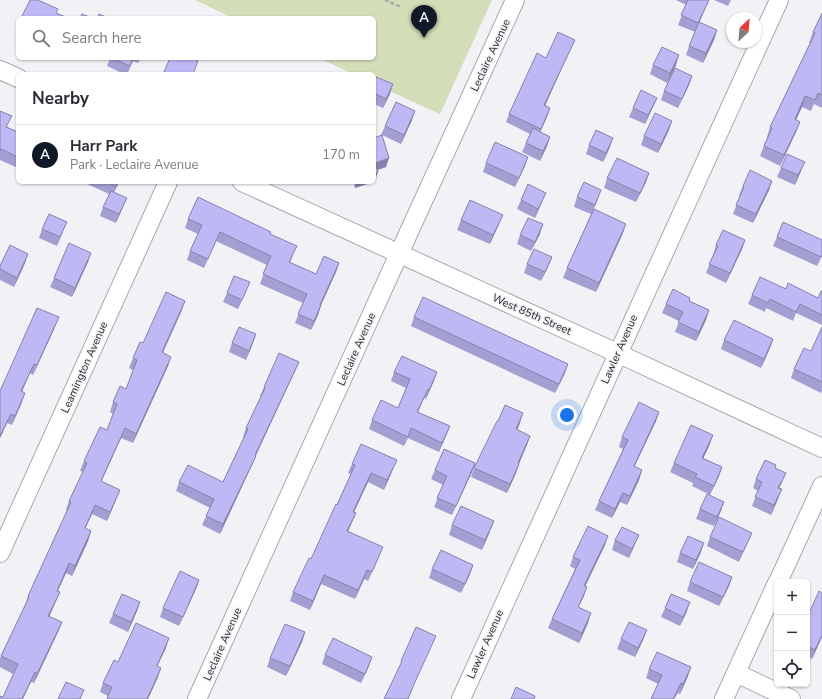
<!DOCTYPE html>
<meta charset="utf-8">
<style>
:root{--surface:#fff;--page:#f2f2f3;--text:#2b2b33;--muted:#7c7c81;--line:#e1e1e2;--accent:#111827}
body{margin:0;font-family:"Nunito Sans",sans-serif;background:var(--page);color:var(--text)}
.controls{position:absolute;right:12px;bottom:12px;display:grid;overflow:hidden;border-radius:6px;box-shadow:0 1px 3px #0004}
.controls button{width:36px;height:36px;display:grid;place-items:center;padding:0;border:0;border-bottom:1px solid var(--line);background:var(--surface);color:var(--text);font:20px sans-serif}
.compass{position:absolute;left:726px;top:12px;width:36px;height:36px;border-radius:50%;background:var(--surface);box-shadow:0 1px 3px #0004;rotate:26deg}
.you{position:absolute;left:567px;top:415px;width:14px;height:14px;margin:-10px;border:3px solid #fff;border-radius:50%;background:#1a73e8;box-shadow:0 0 0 6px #1a73e833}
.badge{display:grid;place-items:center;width:26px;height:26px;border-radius:50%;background:var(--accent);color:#fff;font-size:13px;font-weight:700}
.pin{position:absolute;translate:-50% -33px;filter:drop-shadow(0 1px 2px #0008)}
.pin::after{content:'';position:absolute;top:21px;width:14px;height:12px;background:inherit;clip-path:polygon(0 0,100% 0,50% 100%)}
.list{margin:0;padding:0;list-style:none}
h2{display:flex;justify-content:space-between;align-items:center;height:52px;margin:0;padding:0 16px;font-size:17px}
h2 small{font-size:13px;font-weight:400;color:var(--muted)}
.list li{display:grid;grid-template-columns:26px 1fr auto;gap:12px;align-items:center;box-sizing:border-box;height:60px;padding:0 16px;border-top:1px solid var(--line)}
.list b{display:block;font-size:15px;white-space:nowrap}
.list p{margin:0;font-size:13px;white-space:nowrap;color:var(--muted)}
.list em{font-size:13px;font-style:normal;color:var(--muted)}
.icon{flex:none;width:22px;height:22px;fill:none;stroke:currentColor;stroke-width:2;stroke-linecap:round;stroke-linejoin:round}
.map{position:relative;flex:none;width:822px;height:699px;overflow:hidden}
.search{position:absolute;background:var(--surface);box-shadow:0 1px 3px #0004;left:16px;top:16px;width:360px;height:44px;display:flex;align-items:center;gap:10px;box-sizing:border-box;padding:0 14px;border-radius:6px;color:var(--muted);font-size:15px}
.panel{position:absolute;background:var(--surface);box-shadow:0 1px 3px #0004;left:16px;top:72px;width:360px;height:112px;border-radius:6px}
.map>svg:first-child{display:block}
</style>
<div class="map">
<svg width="822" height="699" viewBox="0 0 822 699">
<rect width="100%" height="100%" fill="#f1f1f6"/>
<path fill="#d3ddb7" d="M195,0H492L440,114L374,84V74H353L319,58H374V18H233Z"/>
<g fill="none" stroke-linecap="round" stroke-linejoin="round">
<defs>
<path id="minor" d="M0,70L18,78
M242,182L617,353L822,448
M0,553L168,182
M778,582L822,486
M736,673L791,699
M197,699L408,234L515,0
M461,699L779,0
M724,699L777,583"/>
</defs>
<use href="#minor" stroke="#a8a8ac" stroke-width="20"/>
<path stroke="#a9a9ac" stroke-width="2.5" stroke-dasharray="4 2" stroke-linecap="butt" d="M385,0L401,7"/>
<use href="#minor" stroke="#fff" stroke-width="18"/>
</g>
<path fill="#a39fd3" d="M676,0H709L695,32L678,25L686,5Z
M714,0H731L728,6Z
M822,13V108L814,104L811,111L802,107L796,120L800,122L796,132L780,166L760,156L767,138V137L770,127L810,43H809L813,32Z
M717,30L714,40L703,63L686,55L689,46Z
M571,48L545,106L547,117L540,132L550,137L547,146L540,161L522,152L530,134L506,122L509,114L546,58Z
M110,58H141L138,63L133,61L127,74H124L107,66Z
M653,65H676L667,83L650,74Z
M692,76L689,85L678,108L661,100L664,91Z
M374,81L393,84L383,108L374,104Z
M657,98L653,107L645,124L629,117L633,108Z
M0,111L7,127L18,132V168L0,160Z
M412,120L401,144L382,135L386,167L377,170L375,181L374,182V138L381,135L385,126Z
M669,130L658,153L641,145L644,136Z
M589,145L610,147L603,162L586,154Z
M486,163L525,166L515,187L483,172Z
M781,168L801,171L795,185L777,177Z
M649,173L646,182L636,202L604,188L607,178Z
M772,181L769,190L753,223L733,214L740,196L739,195L743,186Z
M88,182H119L114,192L123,207L116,223L100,216L103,207L109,194L87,184Z
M353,182H373L355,188Z
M577,197L598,199L594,209L623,233L596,292L563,278L567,268L591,214L574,207Z
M521,200L542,202L535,218L517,209Z
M188,219L270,234L293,255L290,263L316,274L339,263L336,272L321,305L318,315L311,330L295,323L303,303L260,284L267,265L216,241L204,268L187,260L190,251L198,234L185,228Z
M461,220L499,224L490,244L457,230Z
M42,229L63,231L57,246L39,238Z
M802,231L822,256L817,266L773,246L777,237Z
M540,234L531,251L517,244L520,235Z
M745,240L742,249L726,283L706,273L713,255L716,245Z
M91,253L88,262L72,297L50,287L54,278Z
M552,257L548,267L541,281L524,273L527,264Z
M25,263L14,287L0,280V266Z
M786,289L818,298L822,291V325L796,313L793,321L766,308L765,312L748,304L752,295Z
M246,292L238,309L223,302L227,293Z
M689,301L709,310L706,320L696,341L675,332L679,321L662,313L666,304Z
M182,310L163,353L171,357L168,366L133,443L121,438L101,482L116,500L107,521L92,514L85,528L91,531L88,541L72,576L66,573L58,591L60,592L56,601L49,617L62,622L58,632L34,683L31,682L3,697L13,674L0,667V658L25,606L28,596L67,511L66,510L69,501L83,472L80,471L84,461L107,430L113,414L110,412L113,402L126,389L133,370L129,368L133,358L143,343Z
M414,317L565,373L555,393L411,326Z
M55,327L33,375L30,373L22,392V402L12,425L7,423L0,438V391Z
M822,327V391L821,393L791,378L794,369L811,351Z
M256,334L246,360L229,352L232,343Z
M773,339L770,348L761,368L721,349L724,340Z
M299,362L295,371L256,456L252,465L220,534L202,525L210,508L176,491L179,482H223L244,438L243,437L246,428L261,396H260L264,387Z
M394,372H437L426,399L424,398L418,412L450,426L439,452L408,438L404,446L369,429L372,420L398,408L406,388L391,381Z
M659,412L656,421L634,467L642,470L639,480L627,505L620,502L612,518L595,510L599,501L623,449L619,447L622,437Z
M520,423L517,430L530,436L519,464L516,473L507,493L471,477L474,468Z
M710,444L703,458L722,467L719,476L710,495L692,486L693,483L670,472L674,463Z
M397,460L393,469L384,490L368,482L354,512L356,513L348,532L379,557L368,581L364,579L355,599L321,584L310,610L290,601L293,592L311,559L351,474L348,473L352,464Z
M475,463L472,472L452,515L434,507L443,485L431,479L435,470Z
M775,468L782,482L779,488L778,499L771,515L752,506L758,491L753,488L756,479Z
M724,502L714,526L696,519L700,509Z
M494,521L490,531L482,550L449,535L452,525Z
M639,535L635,544L629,558L612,550L615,540Z
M710,537L748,542L739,562L707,546Z
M605,545L585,586L584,596L578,607L588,623L579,643L548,628L552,619L575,569L570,566L573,557Z
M701,552L693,569L677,562L680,553Z
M473,565L470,574L461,593L429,578L432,569Z
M732,577L729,586L719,606L687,591L690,582Z
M199,580L196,589L179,626L160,617L163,608Z
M140,602L137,611L128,632L109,623L113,614Z
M665,608L687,611L680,626L661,617Z
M807,618L822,637L812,659L807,657Z
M647,630L643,640L635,657L617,649L621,639Z
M305,632L302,642L286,676L267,667L270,658Z
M166,648L157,666L158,677L148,699H107L108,696L100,692L103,683L118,662Z
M325,655L369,666L361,683L322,664Z
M649,669L688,676L680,694L678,693L674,699H651L658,684L646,678Z"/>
<path fill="#8582ac" d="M709,0L695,32L698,23Z
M717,30L714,40L703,63L706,53Z
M575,40L571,48L541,114L544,105Z
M679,55L676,65L667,83L670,73Z
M133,58H134L127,74Z
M692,76L689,85L678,108L682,99Z
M393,84L390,94L383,108L386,99Z
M805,96L802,107L791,130L795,119Z
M657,98L653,107L645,124L648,115Z
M550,108L547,117L538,137L541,129Z
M415,111L412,120L401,144L404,135Z
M672,121L669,130L658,153L661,144Z
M800,122L796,132L780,166L784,155Z
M550,137L547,146L540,161L543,151Z
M613,138L610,147L603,162L606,153Z
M528,157L525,166L515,187L519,178Z
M389,158L386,167L374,171L375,163Z
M805,162L801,171L795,185L798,175Z
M378,172L375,181L374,182V174Z
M649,173L646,182L636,202L640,193Z
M772,181L769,190L753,223L756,214Z
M118,182H119L112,196L116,186Z
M357,182H373L355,188Z
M546,193L542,202L535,218L538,209Z
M127,198L123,207L116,223L119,214Z
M503,215L499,224L490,244L493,235Z
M67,222L63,231L57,246L60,237Z
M543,224L540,234L531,251Z
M626,224L623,233L596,292L599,283Z
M745,240L742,249L726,283L730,273Z
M91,253L88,262L72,297L75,288Z
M28,254L25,263L14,287L17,278Z
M552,257L548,267L541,281L545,272Z
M339,263L336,272L317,314L320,305Z
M185,301L182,310L158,362L162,352Z
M321,305L318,315L311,330L314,321Z
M709,310L706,320L696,341L699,332Z
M59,317L55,327L33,375L37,365Z
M256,334L253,343L246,360L249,351Z
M773,339L770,348L761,368L764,359Z
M171,357L168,366L133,443L136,434Z
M299,362L295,371L251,464L255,455Z
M34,364L18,400L21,391Z
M568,364L565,373L555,393L559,384Z
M437,372L434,381L426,399L429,390Z
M428,389L424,398L414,421L417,412Z
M25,393L22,402L12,425L15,416Z
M659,412L656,421L630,476L634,466Z
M523,413L520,423L513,439L516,429Z
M11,414L7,423L0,438V436Z
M450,426L446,436L439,452L442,443Z
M125,428L121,438L97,491L101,481Z
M713,435L710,444L699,467L702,458Z
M530,436L527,445L515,473L518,463Z
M256,456L252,465L220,534L223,524Z
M397,460L393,469L384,490L387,480Z
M475,463L472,472L452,515L456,506Z
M519,464L516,473L507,493L510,484Z
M722,467L719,476L710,495L714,486Z
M642,470L639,480L627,505L630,496Z
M371,473L368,482L350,521L353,512Z
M786,473L782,482L775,497L778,488Z
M782,489L778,499L771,515L774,505Z
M120,490L116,500L107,521L110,512Z
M623,493L620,502L612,518L615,509Z
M724,502L721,511L714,526L717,517Z
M95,505L92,514L81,538L85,528Z
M356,513L352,522L344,541L347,531Z
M494,521L490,531L482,550L485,540Z
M91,531L88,541L72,576L75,566Z
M639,535L635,544L629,558L632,549Z
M608,536L605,545L581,595L584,586Z
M704,543L701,552L693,569L696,560Z
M69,563L66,573L53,600L57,591Z
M473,565L470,574L461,593L465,584Z
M367,570L364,579L355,599L358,590Z
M324,575L321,584L310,610L313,601Z
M732,577L729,586L719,606L723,597Z
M199,580L196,589L179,626L183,617Z
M587,587L584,596L574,616L578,607Z
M60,592L56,601L45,626L48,616Z
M140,602L137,611L128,632L131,622Z
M690,602L687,611L680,626L683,617Z
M591,613L588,623L579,643L582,633Z
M62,622L58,632L34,683L37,674Z
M647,630L643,640L635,657L638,648Z
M305,632L302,642L286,676L290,666Z
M822,635V637L812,659L815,650Z
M169,638L166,648L153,675L157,666Z
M372,657L369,666L361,683L365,674Z
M691,667L688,676L680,694L683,684Z
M161,668L158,677L148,699H147Z
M35,672L31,682L23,699H22Z
M681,683L674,699H673Z"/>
<path fill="#beb9f5" stroke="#8582ac" d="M30,0H38L58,9L56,13L68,18H21Z
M688,0H709L698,23L681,15Z
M822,13V95L818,93L815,100L805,96L795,119L800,122L784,155L764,146L772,128L770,127L815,33L813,32Z
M82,14L92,18H80Z
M99,14L108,18H97Z
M699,22L717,30L706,53L689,46Z
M558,32L575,40L544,105L550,108L541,129L509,114L537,53L546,58Z
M662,47L679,55L670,73L653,65Z
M112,58H133L130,66Z
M170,58H191L198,61L193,74H163Z
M675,68L692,76L682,99L664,91Z
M376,77L393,84L386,99L374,93V81Z
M641,90L657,98L648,115L633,108Z
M396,102L415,111L404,135L385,126Z
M0,111L12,116L6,127L18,132V157L1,149L0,151Z
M655,113L672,121L661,144L644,136Z
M533,128L550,137L543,151L526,143Z
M596,130L613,138L606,153L589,145Z
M382,135L389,158L375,163L378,172L374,174V138Z
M495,142L528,157L519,178L486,163Z
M787,154L805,162L798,175L781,168Z
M617,158L649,173L640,193L607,178Z
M750,170L772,181L756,214L736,205L744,187L743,186Z
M106,182H118L116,186Z
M584,182L601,190L595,205L577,197Z
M528,184L546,193L538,209L521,200Z
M111,191L127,198L119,214L103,207Z
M198,197L271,232L270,234L297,246L289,262L316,274L324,256L339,263L320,305H321L314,321L298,314L307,294L263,274L271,256L220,232L208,259L190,251L202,225L188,219Z
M470,200L503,215L493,235L461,220Z
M594,209L626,224L599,283L567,268Z
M49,214L67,222L60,237L42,229Z
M528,218L543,224L535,242L520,235Z
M783,222L822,240V255L821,257L777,237Z
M723,230L745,240L730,273L709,264L718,246L716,245Z
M69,243L91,253L75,288L54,278Z
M10,245L28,254L17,278L0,269V266Z
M534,249L552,257L545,272L527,264Z
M234,276L250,282L242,300L227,293Z
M760,277L786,289L788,283L818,298L821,291H822V315L800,304L796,312L770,299L768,303L752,295Z
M673,289L690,298L689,301L709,310L699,332L678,322L683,312L666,304Z
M166,292L185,301L162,352L171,357L136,434L125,428L101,481L120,490L110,512L95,505L85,528L91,531L75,566L69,563L57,591L60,592L48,616L62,622L37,674L35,672L22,699H0V696L3,697L18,664L1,656L29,597L28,596L71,502L69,501L87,463L84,461L100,427L107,430L117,404L113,402L120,386L126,389L137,360L133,358L140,342L143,343Z
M423,297L568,364L559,384L414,317Z
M37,308L59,317L37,365L34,364L21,391L25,393L15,416L11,414L0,436V391Z
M734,320L773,339L764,359L724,340Z
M239,327L256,334L249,351L232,343Z
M822,327V382L794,369L804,348L811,351Z
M279,353L299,362L255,455L256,456L223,524L206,516L214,499L179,482L188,465L223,482L248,429L246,428L265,388L264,387Z
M402,356L437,372L429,390L428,389L417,412L450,426L442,443L411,428L408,437L372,420L381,400L398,408L410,379L394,372Z
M639,402L659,412L634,466L642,470L630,496L623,493L615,509L599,501L628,440L622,437Z
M505,405L523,413L516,429L530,436L518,463L519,464L510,484L474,468L497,421H498Z
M691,425L713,435L702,458L722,467L714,486L695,477L697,474L674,463Z
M361,444L397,460L387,480L371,473L353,512L356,513L347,531L383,547L372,572L367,570L358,590L324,575L313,601L293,592L309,558L311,559L336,504L337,505L355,465L352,464Z
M444,449L475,463L456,506L437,498L447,476L435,470Z
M765,460L776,465L775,468L786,473L778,488L782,489L774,505L755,497L762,482L756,479Z
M707,494L724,502L717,517L700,509Z
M461,506L494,521L485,540L452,525Z
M719,517L752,533L743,552L710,537Z
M588,526L608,536L584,586L587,587L578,607L591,613L582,633L552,619L580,560L573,557Z
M622,527L639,535L632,549L615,540Z
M688,536L704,543L696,560L680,553Z
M441,550L473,565L465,584L432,569Z
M699,562L732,577L723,597L690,582Z
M180,571L199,580L183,617L163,608Z
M819,591L822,593V635L815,650L807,646V618Z
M122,594L140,602L131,622L113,614Z
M671,594L690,602L683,617L665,608Z
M629,622L647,630L638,648L621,639Z
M136,623L169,638L157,666L161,668L147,699H107L112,687L103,683L114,660L118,662Z
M285,624L305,632L290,666L270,658Z
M416,627L436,636L415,682L408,699H384L402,661H401Z
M333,638L372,657L365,674L325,655Z
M657,652L691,667L683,684L681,683L673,699H651L662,675L649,669Z
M66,682L84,690L80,699H58Z
M516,687L535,696L534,699H511Z"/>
<g text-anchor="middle" stroke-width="3" stroke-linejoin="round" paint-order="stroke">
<g font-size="11" fill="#272729" stroke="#f1f1f6">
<text transform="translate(490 55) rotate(-65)" y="4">Leclaire Avenue</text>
<text transform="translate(532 314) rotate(24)" y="4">West 85th Street</text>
<text transform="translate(356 349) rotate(-66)" y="4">Leclaire Avenue</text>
<text transform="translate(619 349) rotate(-66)" y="4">Lawler Avenue</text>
<text transform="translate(84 367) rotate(-66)" y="4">Leamington Avenue</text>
<text transform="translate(222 644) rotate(-66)" y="4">Leclaire Avenue</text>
<text transform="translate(485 644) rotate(-66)" y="4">Lawler Avenue</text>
</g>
</g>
</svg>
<div class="controls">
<button>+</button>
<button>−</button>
<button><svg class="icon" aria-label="locate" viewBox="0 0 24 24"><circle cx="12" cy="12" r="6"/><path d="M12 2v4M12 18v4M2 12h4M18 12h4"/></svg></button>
</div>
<svg class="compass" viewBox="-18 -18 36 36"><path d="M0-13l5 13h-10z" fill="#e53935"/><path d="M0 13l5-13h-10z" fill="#7c7c81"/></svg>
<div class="you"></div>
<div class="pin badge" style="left:424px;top:38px">A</div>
<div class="search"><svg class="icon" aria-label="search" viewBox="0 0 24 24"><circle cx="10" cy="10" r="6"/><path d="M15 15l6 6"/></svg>Search here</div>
<section class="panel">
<h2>Nearby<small></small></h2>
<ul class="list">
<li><span class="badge">A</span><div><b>Harr Park</b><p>Park · Leclaire Avenue</p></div><em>170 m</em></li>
</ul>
</section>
</div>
